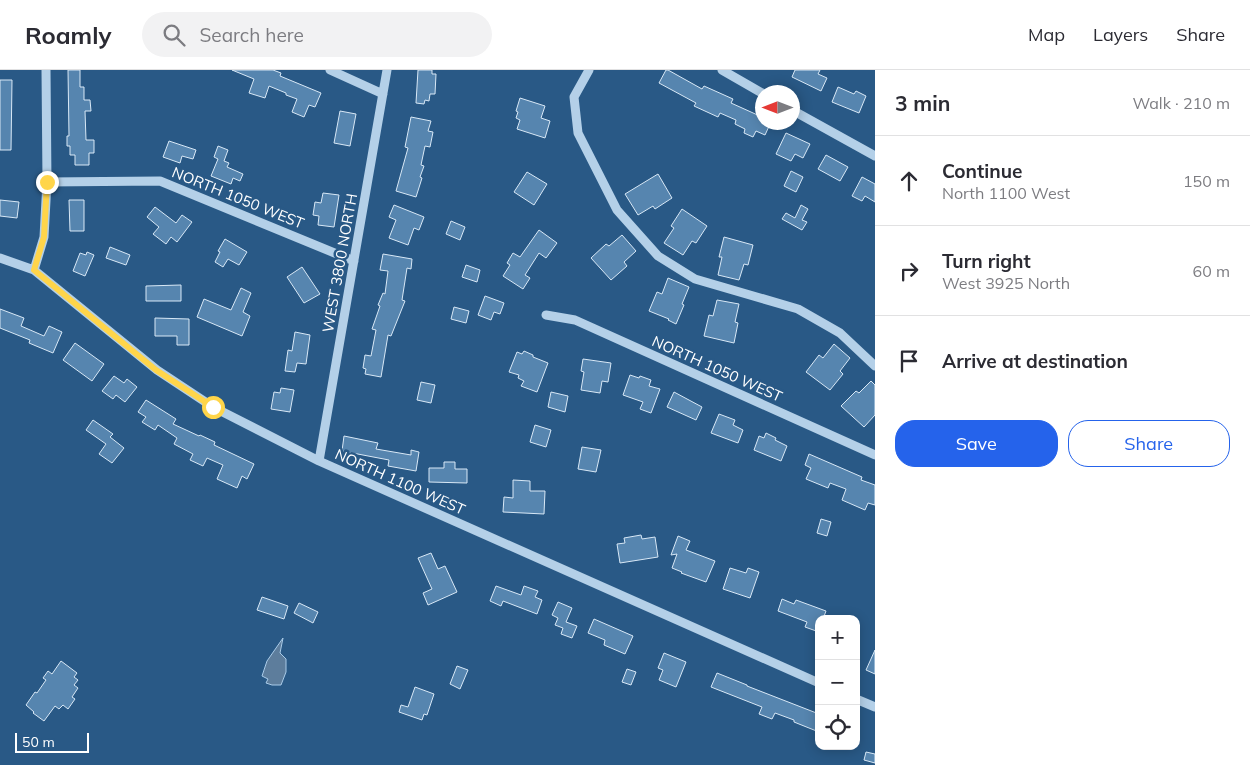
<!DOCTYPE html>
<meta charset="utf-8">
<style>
:root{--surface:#fff;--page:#f2f2f3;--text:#2b2b33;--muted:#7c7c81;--line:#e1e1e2;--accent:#2563eb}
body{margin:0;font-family:Mulish,sans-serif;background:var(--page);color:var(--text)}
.controls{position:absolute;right:15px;bottom:15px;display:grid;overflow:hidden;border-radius:10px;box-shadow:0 2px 12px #0003}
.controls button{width:45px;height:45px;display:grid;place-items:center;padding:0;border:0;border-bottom:1px solid var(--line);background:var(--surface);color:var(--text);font:25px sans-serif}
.compass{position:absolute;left:755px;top:15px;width:45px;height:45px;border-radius:50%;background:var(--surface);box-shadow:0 2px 12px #0003;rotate:270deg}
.scale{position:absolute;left:15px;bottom:12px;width:74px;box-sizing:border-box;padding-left:5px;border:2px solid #fff;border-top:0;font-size:14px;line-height:18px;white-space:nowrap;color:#fff;-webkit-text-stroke:4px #295986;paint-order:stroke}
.stop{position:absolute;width:15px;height:15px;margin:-11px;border:4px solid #ffd54a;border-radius:50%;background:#fff}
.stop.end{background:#ffd54a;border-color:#fff;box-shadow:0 1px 5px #0008}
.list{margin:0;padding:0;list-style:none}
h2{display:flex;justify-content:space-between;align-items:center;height:65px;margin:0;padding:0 20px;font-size:21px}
h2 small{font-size:16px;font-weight:400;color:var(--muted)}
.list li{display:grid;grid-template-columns:32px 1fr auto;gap:15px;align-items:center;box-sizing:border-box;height:90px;padding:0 20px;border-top:1px solid var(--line)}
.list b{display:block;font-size:19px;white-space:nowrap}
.list p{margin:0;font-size:16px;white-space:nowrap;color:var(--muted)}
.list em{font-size:16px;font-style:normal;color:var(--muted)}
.actions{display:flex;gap:10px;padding:15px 20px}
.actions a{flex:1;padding:11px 0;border:1px solid var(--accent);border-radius:20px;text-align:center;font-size:18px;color:var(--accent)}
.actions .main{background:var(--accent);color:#fff}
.icon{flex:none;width:28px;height:28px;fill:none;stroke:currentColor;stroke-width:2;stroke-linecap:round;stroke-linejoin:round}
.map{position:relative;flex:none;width:875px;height:695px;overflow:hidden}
header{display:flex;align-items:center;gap:30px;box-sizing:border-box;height:70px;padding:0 25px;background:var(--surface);border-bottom:1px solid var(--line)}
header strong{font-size:24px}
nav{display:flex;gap:28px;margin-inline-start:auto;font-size:18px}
.search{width:350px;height:45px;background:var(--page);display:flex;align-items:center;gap:12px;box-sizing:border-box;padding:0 18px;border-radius:28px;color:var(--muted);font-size:19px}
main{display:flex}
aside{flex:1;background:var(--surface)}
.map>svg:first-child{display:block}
</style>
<header>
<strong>Roamly</strong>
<div class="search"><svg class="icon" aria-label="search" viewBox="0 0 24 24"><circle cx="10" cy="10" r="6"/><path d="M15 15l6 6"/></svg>Search here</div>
<nav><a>Map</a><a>Layers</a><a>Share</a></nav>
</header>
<main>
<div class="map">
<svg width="875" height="695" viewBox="0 0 875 695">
<rect width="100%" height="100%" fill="#295986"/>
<path fill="#5d7d9c" stroke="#a9cbe8" d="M283,568L280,583L286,589V602L281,615H272L266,613L268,609L262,606L267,591Z"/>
<path fill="#5685af" stroke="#d8e8f6" d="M68,0H80V17H84V30H90L91,41H85L86,70H94V83H89V95H75V85H70V76H67V66H69Z
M232,0H273L281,3L280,6L321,23L315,37L309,35L304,47L292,42L297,29L286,25V23L269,16L265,28L249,23L254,9Z
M418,0H432V4H436L435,24H430L429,31L425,30L424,34L416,33Z
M666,0H668L702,19L704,16L733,29L731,33L762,47V52H771L765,65L756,61L753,67L744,63L745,59L735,54L736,50L720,43L718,47L694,36L696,33L659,13Z
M795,0H820L818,4L827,8L821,21L792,7Z
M0,10H12L11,80H0Z
M838,17L854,24L856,21L866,26L859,43L832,32Z
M520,28L545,36L541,48L550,51L545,68L517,59L520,50L516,48L518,42L516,41Z
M340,41L356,44L350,76L334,73Z
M411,47L431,51L428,61L433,62L430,77L425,76L421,95L424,96L420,107L422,108L416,127L396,121L408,78L405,77Z
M786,63L810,74L803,88L795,84L791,91L776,84Z
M169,71L196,80L193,89L182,86L180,93L163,87Z
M218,76L228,80L224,91L229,93L227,97L243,104L240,111L233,108L231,114L211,106L218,89L214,87Z
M826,85L848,97L840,111L818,99Z
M791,101L803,107L796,122L784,116Z
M527,102L547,114L534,135L514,122Z
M658,104L672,128L655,139L653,136L638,145L625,124Z
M862,107L875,114V132L865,126L862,131L852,126Z
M323,123L339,125L334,157L318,155L319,146L313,145L315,132L321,133Z
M0,130L19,132L17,148L0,146Z
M69,130H84V161H70Z
M394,135L424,147L419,160L414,158L408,175L389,168L396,150L389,147Z
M801,135L808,139L802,150L807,152L802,160L782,149L786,143L795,148Z
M155,137L176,153L182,145L192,152L177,172L171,167L166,174L153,164L159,157L147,147Z
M682,139L707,156L696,173L692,171L683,185L664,173L674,158L671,156Z
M451,151L465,157L460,170L446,164Z
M539,160L557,173L546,188L539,183L525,205L530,208L523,219L503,206L510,195L507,193L513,183L520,187Z
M622,165L636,181L624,192L627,196L611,210L591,188L606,174L609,176Z
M724,167L753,175L748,195L744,194L739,210L718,205L722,187H719Z
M225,169L247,182L239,195L228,189L223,197L215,192L220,182L218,181Z
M110,177L130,185L126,195L106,188Z
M87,182L94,185L85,206L73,201L80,183L86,185Z
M383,184L412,189L411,199L407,198L402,230L405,231L391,266L388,265L381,307L365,304L366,299L363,298L365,285L371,286L376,260L372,259L380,236L378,235L383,223L385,224L388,201L380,200Z
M466,195L480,200L477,212L462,207Z
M302,197L320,224L304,233L287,207Z
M668,208L689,217L682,234L684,235L676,254L668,250L669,249L649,241L657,222L662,224Z
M181,215V231H146V216Z
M241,218L251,223L243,242L250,246L242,266L197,247L204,229L231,240Z
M485,226L504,233L500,244L494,242L491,250L478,245Z
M717,230L739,234L735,252L738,253L734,273L704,266L709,245L713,246Z
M454,237L469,241L466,253L451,249Z
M0,239L24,248L21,256L44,266L49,256L62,262L53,283L29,273L30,270L0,258Z
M155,248L189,249V275H177V266H155Z
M295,262L310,265L306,294L297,293L295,302L285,301L288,280L292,281Z
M75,273L104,294L92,311L63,290Z
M834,274L850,288L840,301L843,304L830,320L806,302L819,285L823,288Z
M524,281L533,285V287L548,293L537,322L521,316L524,311L518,308L519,305L509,302L517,282L522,284Z
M583,289L611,293L608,312L602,311L600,323L581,320L584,302L581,301Z
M630,305L639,308L640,306L651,310L649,316L660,319L651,343L640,339L643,332L623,325Z
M114,306L124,313L127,309L137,317L125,332L116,325L113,329L102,321Z
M871,311L875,315V345L864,357L841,336L856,321L859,323Z
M421,312L435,315L431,333L417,330Z
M281,318L294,320L290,342L271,339L274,322L280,323Z
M551,322L568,326L565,342L548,337Z
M674,322L702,337L696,350L667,337Z
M146,330L176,349L173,354L199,366L200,365L215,372L214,375L254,394L247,409L242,406L237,418L217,409L223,395L207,388L203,396L190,390L193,384L174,374L177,368L158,355L155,360L142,352L146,347L138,342Z
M719,344L735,350L733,355L743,360L738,373L711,363Z
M93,350L113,364L110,367L124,378L112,393L99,384L106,374L86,360Z
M535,355L551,360L546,377L530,372Z
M766,363L776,368L775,370L787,376L781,391L754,380L759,366L764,368Z
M344,366L378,373L376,379L411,385V380L419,382L416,401L388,396L389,390L342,381Z
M582,377L601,380L596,402L578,399Z
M809,384L862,407L861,410L875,415V435L868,433L865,440L842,430L846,419L830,413L828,418L806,409L811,398L805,395Z
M444,392H455V399H467V413L429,412V398H444Z
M513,410L530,411V421H545L544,444L503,442L504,427L513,428Z
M821,449L831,452L827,466L817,463Z
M641,465L642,469L655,467L658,487L620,493L617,474L625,473L624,468Z
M678,466L690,471L686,480L715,491L706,512L681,503L682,502L672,498L677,484L671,485Z
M431,483L438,499L445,496L457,522L428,535L423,523L432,519L418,488Z
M730,498L746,503L748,498L759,502L750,528L723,519Z
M496,516L521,525L524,516L538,521L535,527L542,530L537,544L503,531L501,536L490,531Z
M262,527L288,536L284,549L257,540Z
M782,529L794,534L796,530L826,541L823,549H819V562L805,557L807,552L778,541Z
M558,532L572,538L566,552L577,556L572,568L561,564L563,558L555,555L558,548L552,545Z
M299,533L318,542L313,553L294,543Z
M594,549L633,566L625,584L604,575L605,570L588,563Z
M875,580V604L866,600Z
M664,583L686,592L676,617L659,610L663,600L658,598Z
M61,591L77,603L74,607L78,610L74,615L78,618L72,627L75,629L68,639L63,635L59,639L55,636L44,651L33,643L34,642L26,635L35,622L37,623L46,610L43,608L48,601L52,604Z
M457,596L468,600L460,619L450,614Z
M627,599L636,602L631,615L622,612Z
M717,603L747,615V616L819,644V662L794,652V650L775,643L772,649L759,644L762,637L711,617Z
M415,617L434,624L427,645L424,644L422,650L399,642L401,635L408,637Z
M866,682L875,684V693L864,690Z"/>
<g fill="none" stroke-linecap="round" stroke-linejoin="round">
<path stroke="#b4d0e8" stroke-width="9" d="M330,0L383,24
M589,0L574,27L578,63L617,140L658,186L695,209L798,239L840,263L875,296
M722,0L762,23
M792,40L875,86
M47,112L160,111L354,191
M0,188L34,200L157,300L213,337L319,391L819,613
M34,200L44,167L47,112L46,0
M546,245L575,250L875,385
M319,391L387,0
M856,629L875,637"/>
</g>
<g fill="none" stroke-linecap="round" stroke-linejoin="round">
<path stroke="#ffd54a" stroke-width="6" d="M47,112L44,167L34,200L156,300L213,337"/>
</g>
<g text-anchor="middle" stroke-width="5" stroke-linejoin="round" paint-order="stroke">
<g font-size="15" fill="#fff" stroke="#295986">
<text transform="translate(238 128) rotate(22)" y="5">NORTH 1050 WEST</text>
<text transform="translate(340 193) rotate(-80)" y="5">WEST 3800 NORTH</text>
<text transform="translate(717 299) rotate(24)" y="5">NORTH 1050 WEST</text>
<text transform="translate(400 412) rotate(24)" y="5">NORTH 1100 WEST</text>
</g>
</g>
</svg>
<div class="controls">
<button>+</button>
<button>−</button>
<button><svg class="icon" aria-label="locate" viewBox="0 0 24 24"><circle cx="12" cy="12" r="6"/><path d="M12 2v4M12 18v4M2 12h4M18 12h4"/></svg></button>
</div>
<svg class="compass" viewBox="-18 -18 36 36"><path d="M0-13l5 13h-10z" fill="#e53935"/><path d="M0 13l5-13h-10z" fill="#7c7c81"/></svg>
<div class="scale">50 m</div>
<div class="stop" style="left:213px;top:337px"></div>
<div class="stop end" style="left:47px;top:112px"></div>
</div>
<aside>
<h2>3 min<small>Walk · 210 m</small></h2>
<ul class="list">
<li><svg class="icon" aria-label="ahead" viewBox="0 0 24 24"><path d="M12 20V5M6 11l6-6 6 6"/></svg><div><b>Continue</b><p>North 1100 West</p></div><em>150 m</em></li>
<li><svg class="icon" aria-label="right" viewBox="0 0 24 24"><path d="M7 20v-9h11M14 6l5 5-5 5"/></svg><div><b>Turn right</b><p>West 3925 North</p></div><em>60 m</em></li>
<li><svg class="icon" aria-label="arrive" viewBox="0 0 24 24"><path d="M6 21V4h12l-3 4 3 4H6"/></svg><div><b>Arrive at destination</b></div></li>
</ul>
<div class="actions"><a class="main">Save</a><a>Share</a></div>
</aside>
</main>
